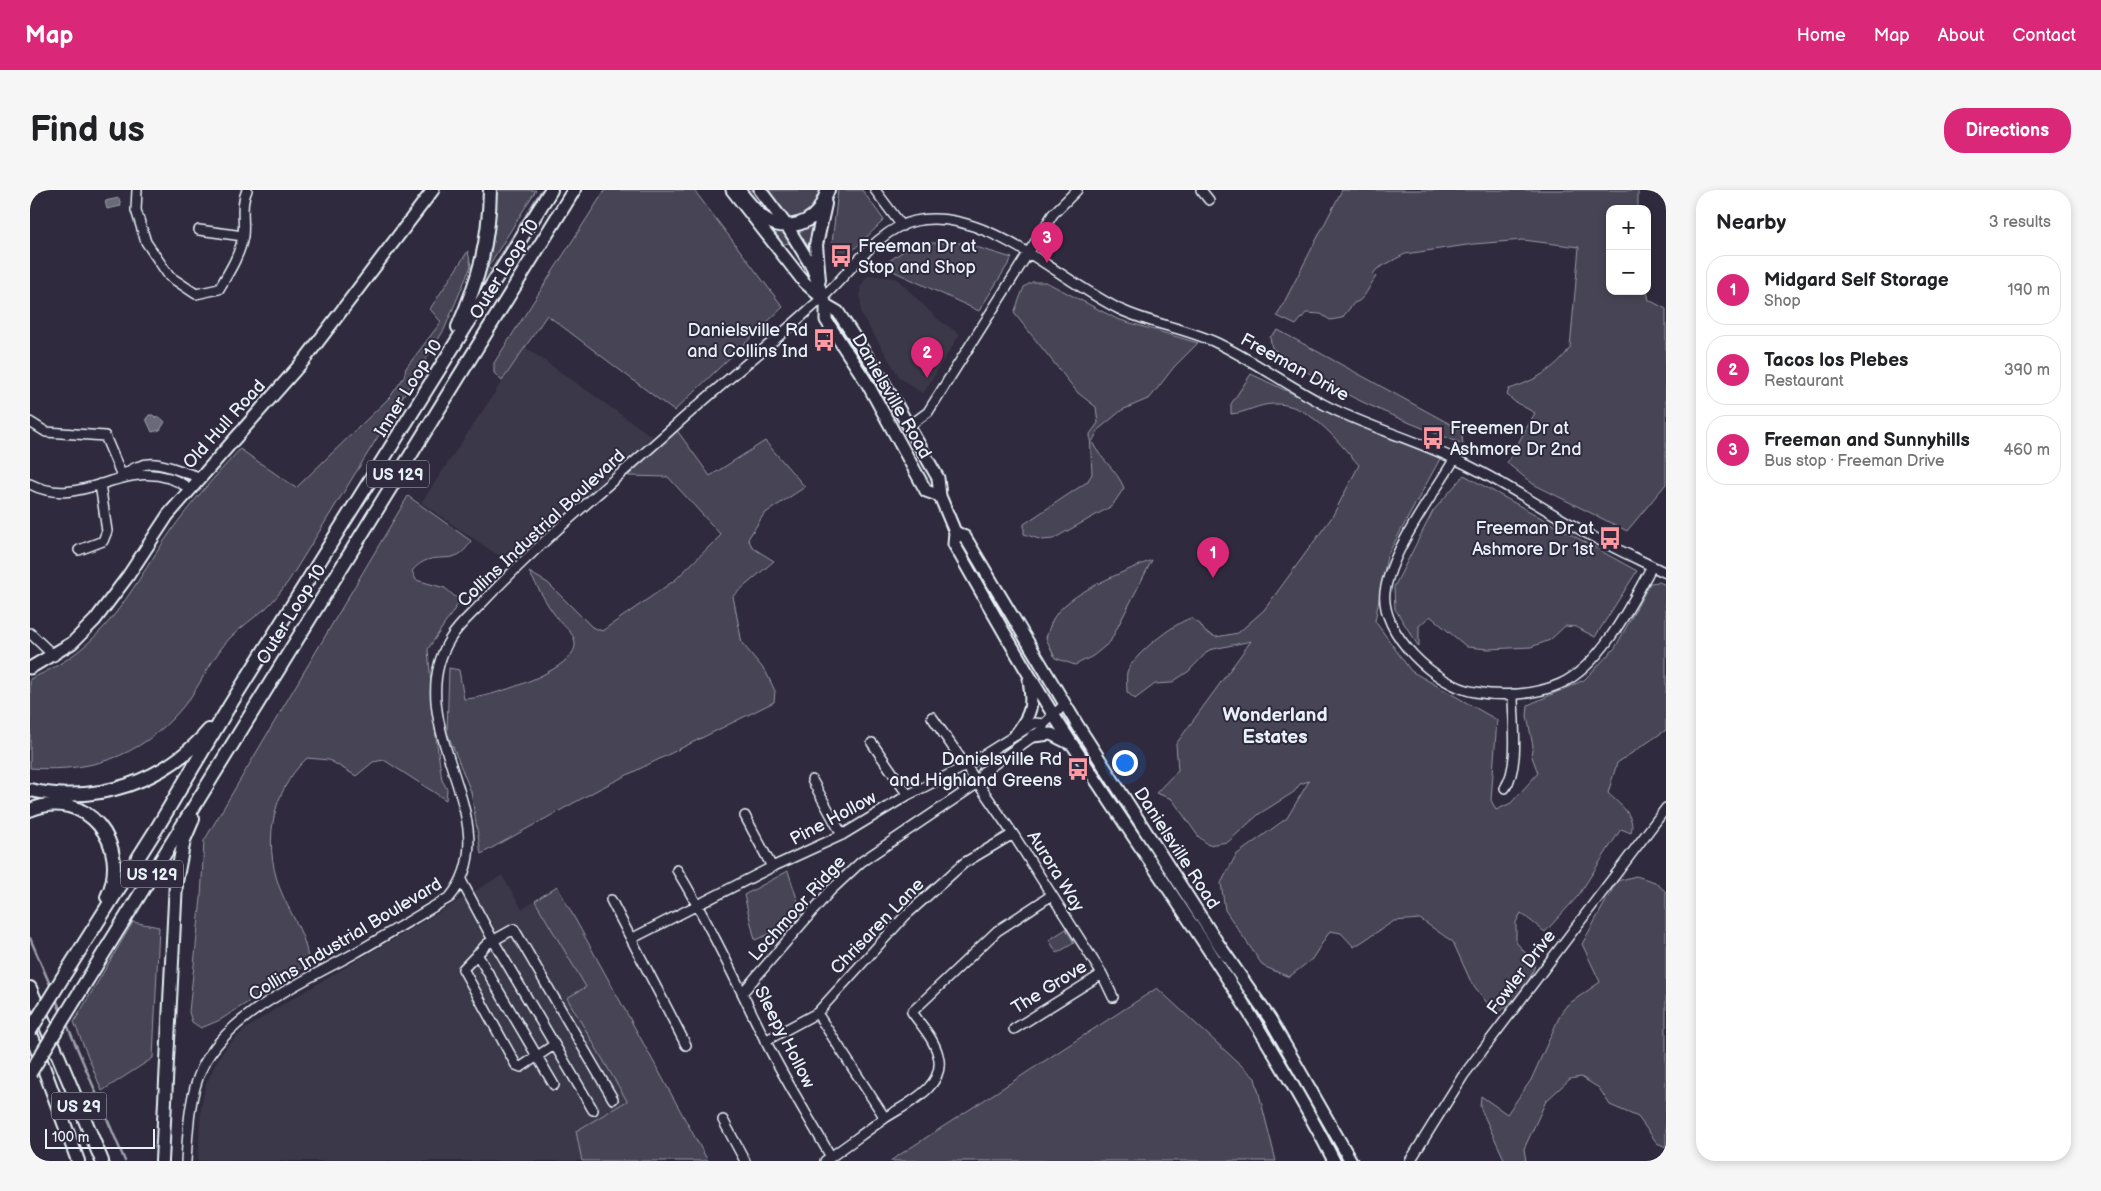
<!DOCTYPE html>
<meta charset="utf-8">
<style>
:root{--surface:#fff;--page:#f6f6f6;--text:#202124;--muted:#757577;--line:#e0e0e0;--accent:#db2777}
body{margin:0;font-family:"Balsamiq Sans",sans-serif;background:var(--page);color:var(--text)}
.controls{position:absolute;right:15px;top:15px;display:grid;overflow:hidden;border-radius:10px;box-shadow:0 2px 8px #0003}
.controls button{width:45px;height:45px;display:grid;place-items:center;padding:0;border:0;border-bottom:1px solid var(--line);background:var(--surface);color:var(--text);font:25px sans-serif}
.scale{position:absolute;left:15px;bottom:12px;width:110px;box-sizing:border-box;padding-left:5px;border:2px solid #e8f1f8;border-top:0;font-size:14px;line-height:18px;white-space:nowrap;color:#e8f1f8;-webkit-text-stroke:4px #2f2a3d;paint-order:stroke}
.you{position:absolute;left:1094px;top:572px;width:18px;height:18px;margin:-12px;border:4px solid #fff;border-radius:50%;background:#1a73e8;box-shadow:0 0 0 8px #1a73e833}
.badge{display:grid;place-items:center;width:32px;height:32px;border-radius:50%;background:var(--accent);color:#fff;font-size:16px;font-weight:700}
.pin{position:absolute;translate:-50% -41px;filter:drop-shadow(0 1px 2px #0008)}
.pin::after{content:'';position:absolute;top:26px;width:18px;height:15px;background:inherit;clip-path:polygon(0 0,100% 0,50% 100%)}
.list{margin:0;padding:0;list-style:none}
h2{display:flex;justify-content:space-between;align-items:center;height:65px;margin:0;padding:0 20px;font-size:21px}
h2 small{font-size:16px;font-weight:400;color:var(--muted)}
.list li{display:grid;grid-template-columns:32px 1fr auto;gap:15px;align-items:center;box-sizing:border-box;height:70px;margin:0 10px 10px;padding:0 10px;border:1px solid var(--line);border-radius:20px}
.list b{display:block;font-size:19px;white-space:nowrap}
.list p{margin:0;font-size:16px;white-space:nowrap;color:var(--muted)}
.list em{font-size:16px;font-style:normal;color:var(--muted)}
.map{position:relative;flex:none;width:1636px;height:971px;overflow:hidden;border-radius:20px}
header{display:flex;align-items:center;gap:30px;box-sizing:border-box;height:70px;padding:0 25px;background:var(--accent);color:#fff}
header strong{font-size:24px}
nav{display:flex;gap:28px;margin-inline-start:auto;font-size:18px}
.intro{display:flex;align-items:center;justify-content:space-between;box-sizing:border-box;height:120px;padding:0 30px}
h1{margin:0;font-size:35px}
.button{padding:12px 22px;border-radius:20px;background:var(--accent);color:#fff;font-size:18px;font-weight:700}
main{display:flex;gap:30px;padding:0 30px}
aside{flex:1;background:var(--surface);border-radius:20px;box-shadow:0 2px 8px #0003}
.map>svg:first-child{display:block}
</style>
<header>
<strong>Map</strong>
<nav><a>Home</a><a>Map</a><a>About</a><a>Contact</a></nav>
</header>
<div class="intro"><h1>Find us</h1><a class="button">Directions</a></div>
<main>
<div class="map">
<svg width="1636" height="971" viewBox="0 0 1636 971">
<rect width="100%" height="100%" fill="#2f2a3d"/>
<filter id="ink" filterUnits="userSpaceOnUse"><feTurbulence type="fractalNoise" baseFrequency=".02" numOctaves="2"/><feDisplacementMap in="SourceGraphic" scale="10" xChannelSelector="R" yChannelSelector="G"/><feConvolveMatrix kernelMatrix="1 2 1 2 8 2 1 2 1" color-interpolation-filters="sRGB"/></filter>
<g filter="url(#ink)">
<path fill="#3b3749" d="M838,85L866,88L909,130L930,144L893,204L870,188L831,124L830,97Z
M495,157L623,247L481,374L391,313Z
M472,685L492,719L505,711L556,797L537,808L597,911L546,941L552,971H168L171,916L176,894L187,871L197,856L214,840L245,819Z"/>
<path fill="#464455" stroke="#979aa6" d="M463,0H506L458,77L461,80L511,0H515L449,106L446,104Z
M575,0H664L753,117L644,221L517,125L472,191L464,183V173Z
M718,0H724L745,30L719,7Z
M735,0H794L782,22L759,33Z
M808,0H832L854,30L815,68L806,70L802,53Z
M1312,0H1608V19H1580V101H1617L1619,110L1636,119V294L1597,341L1503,294L1477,273L1505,223L1485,212L1477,205L1479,199C1504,191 1524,180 1540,158L1549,57L1493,50L1444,54L1375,64L1347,79L1343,84L1346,87C1339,95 1335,111 1324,113L1312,128L1300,130L1291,124L1276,123L1266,135L1247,126Z
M787,25L782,62L764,40Z
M742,38L752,39L761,53L753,54Z
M894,53H933L982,68L949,121L865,82L859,71L875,60Z
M438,61L441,76L414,140L258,392C251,401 244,411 236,418C224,428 211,437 200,448C184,465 173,489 160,508C119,563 67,583 0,578V489C76,457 96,406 139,344C160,313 186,286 210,259L266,298L360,207L374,187L376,178L411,132L400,119Z
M1002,92H1016L1087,129L1168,153L1144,177L1120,208L1092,220L1069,239L1062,252C1071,270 1087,280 1094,298L1082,316L1023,349L1012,350L994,344V334L1057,292L1062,284L1060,244L1068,233L1066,217L1048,203L984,123L994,97Z
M1248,140L1431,240L1433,254C1366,228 1300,202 1242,158L1240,147Z
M1221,184L1316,229L1411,267L1357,366L1345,431L1381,481L1467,530L1461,610L1466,620L1481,613L1508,583L1501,564L1503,556L1497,526L1498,515L1554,490L1585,458L1620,393L1629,392L1636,395V540L1587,573L1578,603C1590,615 1606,625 1601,643L1591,639L1548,706L1515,742L1491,723L1486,732V752L1505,774C1503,789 1480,819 1465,823L1441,792L1423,752L1390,729L1364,731L1324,757L1311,743L1300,741L1282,769L1259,787L1233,776L1195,720L1191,693L1206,665L1257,628L1279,591L1270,594L1264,602L1229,624L1198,652L1178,655L1168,646L1142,609L1126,603L1148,580L1146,554L1221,451L1179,460L1159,481L1141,493L1125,494L1105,509L1097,502C1097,496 1096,487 1097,482C1103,465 1144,433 1161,428L1170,434L1175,442L1186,447L1208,443L1234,420L1302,327L1329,275C1306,250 1279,212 1243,214C1229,214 1216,223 1201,224V214Z
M646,239L680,286L735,251L775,297L734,324L718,349L723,358L744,371L703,406L712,453L736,482L745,501L744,512L571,598L451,664L441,602L417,542L419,478L429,480L434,509C456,509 548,480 545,453C544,442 533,436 527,428C516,414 508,397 499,382L518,393L562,437L572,441L645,390L691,345L638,287L598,286Z
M1434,285L1607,381L1565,447L1546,437L1535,436L1520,450L1501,457L1459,459L1437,457L1400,426L1389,436V457L1365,419L1364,397L1403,321Z
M378,306L441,351C424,382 404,355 382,381L386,390L415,398L430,411L398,459L405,540L412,590L417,599L416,610L354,570L343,572L326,586L299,570L277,568C239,604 232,659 253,706C263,728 278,749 278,774L190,830L171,838L162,832L159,822L171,708L174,651Z
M1122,370L1080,452L1063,466L1045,475L1025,468L1016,448C1018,442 1020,435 1023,429C1037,403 1095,381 1122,370Z
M758,681L774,730L725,750L714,705Z
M1606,686L1625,692L1636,702V957L1627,953L1608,927L1580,915L1569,898L1551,887L1540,889L1516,911L1494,959L1496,971H1475L1450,917L1451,906L1477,924L1501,890L1531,823L1537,815L1570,792L1552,754L1587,691Z
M527,696L678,971H552L546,941L597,911L537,808L556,797L505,711Z
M103,732L129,737L123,868L72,901L44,832Z
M1036,739L1044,753L1027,763L1019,750Z
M1127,798L1225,888L1246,971H860Z"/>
<path fill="#696978" stroke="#9c9fab" d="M89,8L91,16L77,19L75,11Z
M119,225H123L126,228L130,227L135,232L130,240L122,242L116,229Z"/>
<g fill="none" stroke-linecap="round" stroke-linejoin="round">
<path stroke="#9c9fab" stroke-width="2.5" d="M0,748L21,797
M26,809L31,822
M36,832L95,971"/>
<defs>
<path id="minor" d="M107,0L106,20L116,52L139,86L166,104L189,99C199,82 210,65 213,46C215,30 210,16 217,0
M845,0L872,36
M1171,0L1179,10
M169,40L213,46
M0,232L16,242L75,246L92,286
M879,236L898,222L1023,24L1047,0
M1425,268C1403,306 1361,360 1355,402C1350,443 1406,496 1445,502C1472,507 1505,505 1530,494C1571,476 1602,413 1622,376
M92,286C121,263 138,278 169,287
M0,294C56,323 100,258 159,298
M49,360L73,351L77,341L70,294
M0,443L24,466
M902,527L983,644L1072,784L1083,807
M842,553L878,605
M782,590L812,645
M1475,598C1490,576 1483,532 1483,504
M715,626L742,677
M647,680C680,735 707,793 735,850C755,890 779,928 801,967
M432,692L463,750L563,920
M581,710L656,855
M601,749L742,677L812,645L878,605L936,576L1005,533L1014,534
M447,764L524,895
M713,802L800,701L831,672L948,593L953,582L1012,540L1014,534L1034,515
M787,823L855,928
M984,839L1072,784
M735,851L787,823L875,726L934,673L983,644
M524,855L491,877L486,875L433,779L457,754L484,739L583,909
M693,930L715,971
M156,971C158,940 159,906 172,878C198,823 275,791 325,763C357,745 389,725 420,707C482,631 367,536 420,449C429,434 443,423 455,410C514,347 583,292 647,234C695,191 745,151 792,108C820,83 847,39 885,31C955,16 1029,90 1089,119C1120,134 1156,138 1187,153C1224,171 1257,195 1293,214C1336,237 1385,249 1429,271C1474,292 1514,320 1558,344C1583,358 1610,370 1636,383
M795,971C815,957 835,942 855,928C876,914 917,897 908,865C904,849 891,835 882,822L967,741L1022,705
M1380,971L1433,886L1636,618"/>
<path id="major" d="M702,0L774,92L792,108
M730,0L757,36L782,77L796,115V130L837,193L896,301L910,306
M796,115L808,122L850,186L908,288L910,306L925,342L924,354C960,417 995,482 1035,543C1126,684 1227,821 1304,971
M925,342L935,347L1048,536L1187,752L1240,829L1321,971
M0,478L42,453L65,430L98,386L138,325L275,169L403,0
M986,544C1002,523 1003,516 999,490
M1003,546L1021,544L1039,553"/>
<path id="highway" d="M708,0C716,9 725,22 735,29C751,40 775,37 788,21C792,15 795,7 798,0
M789,90L786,55L795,14
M428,137C449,89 459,53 460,0
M0,600C67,615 134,592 179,540
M0,620C56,596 102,655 77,707
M33,787L127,638L200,515L521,0
M0,798L72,971
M51,800L544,0
M0,841L48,971
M132,971L146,692L154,650L163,629"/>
</defs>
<use href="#minor" stroke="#e8f1f8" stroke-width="12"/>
<use href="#major" stroke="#e8f1f8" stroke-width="15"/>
<use href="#highway" stroke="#e8f1f8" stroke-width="16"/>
<use href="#minor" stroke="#2f2a3d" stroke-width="9"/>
<use href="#major" stroke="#2f2a3d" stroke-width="11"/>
<use href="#highway" stroke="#2f2a3d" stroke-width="12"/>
<defs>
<path id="highway-bridge" d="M0,841L33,787
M0,883L51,800"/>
</defs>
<use href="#highway-bridge" stroke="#e8f1f8" stroke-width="16" stroke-linecap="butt"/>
<use href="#highway-bridge" stroke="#2f2a3d" stroke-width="12"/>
</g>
</g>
<defs>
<symbol id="bus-bare" viewBox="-9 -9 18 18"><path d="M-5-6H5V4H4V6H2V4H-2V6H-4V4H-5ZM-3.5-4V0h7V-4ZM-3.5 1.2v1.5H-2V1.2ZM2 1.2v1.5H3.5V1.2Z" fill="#ff9aa2" stroke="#2f2a3d" stroke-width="2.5" paint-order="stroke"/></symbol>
</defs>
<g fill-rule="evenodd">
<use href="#bus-bare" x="795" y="50" width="32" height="32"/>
<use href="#bus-bare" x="778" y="134" width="32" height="32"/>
<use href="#bus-bare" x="1387" y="232" width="32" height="32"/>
<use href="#bus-bare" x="1564" y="332" width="32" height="32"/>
<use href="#bus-bare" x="1032" y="563" width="32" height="32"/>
</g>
<g text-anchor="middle" stroke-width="4" stroke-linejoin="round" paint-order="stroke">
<g fill="#2f2a3d" stroke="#b0b5c0" stroke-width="1">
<rect x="337" y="270.5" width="62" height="27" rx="4"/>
<rect x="91" y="670.5" width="62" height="27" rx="4"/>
<rect x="21.5" y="902.5" width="55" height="27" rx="4"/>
</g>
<g font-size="16" font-weight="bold" fill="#e8f1f8">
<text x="368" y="290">US 129</text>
<text x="122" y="690">US 129</text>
<text x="49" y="922">US 29</text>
</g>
<g font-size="18" fill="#e8f1f8" stroke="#2f2a3d" text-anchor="end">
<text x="828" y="62" text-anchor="start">Freeman Dr at<tspan x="828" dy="21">Stop and Shop</tspan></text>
<text x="778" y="146">Danielsville Rd<tspan x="778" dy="21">and Collins Ind</tspan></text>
<text x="1420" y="244" text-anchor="start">Freemen Dr at<tspan x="1420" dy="21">Ashmore Dr 2nd</tspan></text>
<text x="1564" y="344">Freeman Dr at<tspan x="1564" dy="21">Ashmore Dr 1st</tspan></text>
<text x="1032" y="575">Danielsville Rd<tspan x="1032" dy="21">and Highland Greens</tspan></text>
</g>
<g font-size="18" fill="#e8f1f8" stroke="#2f2a3d">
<text transform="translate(474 79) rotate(-58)" y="6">Outer Loop 10</text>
<text transform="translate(1265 177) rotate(29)" y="6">Freeman Drive</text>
<text transform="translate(378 198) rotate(-58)" y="6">Inner Loop 10</text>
<text transform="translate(862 206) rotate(60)" y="6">Danielsville Road</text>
<text transform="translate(194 234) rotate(-48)" y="6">Old Hull Road</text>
<text transform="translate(511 338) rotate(-43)" y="6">Collins Industrial Boulevard</text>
<text transform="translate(261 424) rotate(-58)" y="6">Outer Loop 10</text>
<text transform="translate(803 628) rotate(-28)" y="6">Pine Hollow</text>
<text transform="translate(1147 658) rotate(57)" y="6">Danielsville Road</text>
<text transform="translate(1026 681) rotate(58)" y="6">Aurora Way</text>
<text transform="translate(767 718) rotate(-48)" y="6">Lochmoor Ridge</text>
<text transform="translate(847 736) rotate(-46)" y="6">Chrisaren Lane</text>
<text transform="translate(315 749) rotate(-31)" y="6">Collins Industrial Boulevard</text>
<text transform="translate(1491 782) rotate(-53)" y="6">Fowler Drive</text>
<text transform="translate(1019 797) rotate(-32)" y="6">The Grove</text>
<text transform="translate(755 847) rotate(63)" y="6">Sleepy Hollow</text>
</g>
<g font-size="19" font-weight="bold" fill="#e8f1f8" stroke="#2f2a3d">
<text x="1245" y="531">Wonderland<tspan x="1245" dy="22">Estates</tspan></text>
</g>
</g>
</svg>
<div class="controls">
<button>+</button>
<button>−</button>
</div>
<div class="scale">100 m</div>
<div class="you"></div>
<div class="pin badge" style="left:1183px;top:388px">1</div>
<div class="pin badge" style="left:897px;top:188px">2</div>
<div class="pin badge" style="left:1017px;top:73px">3</div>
</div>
<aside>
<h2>Nearby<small>3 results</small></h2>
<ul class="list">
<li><span class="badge">1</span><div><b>Midgard Self Storage</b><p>Shop</p></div><em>190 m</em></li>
<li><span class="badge">2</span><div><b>Tacos los Plebes</b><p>Restaurant</p></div><em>390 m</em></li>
<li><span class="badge">3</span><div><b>Freeman and Sunnyhills</b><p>Bus stop · Freeman Drive</p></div><em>460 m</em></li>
</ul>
</aside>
</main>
